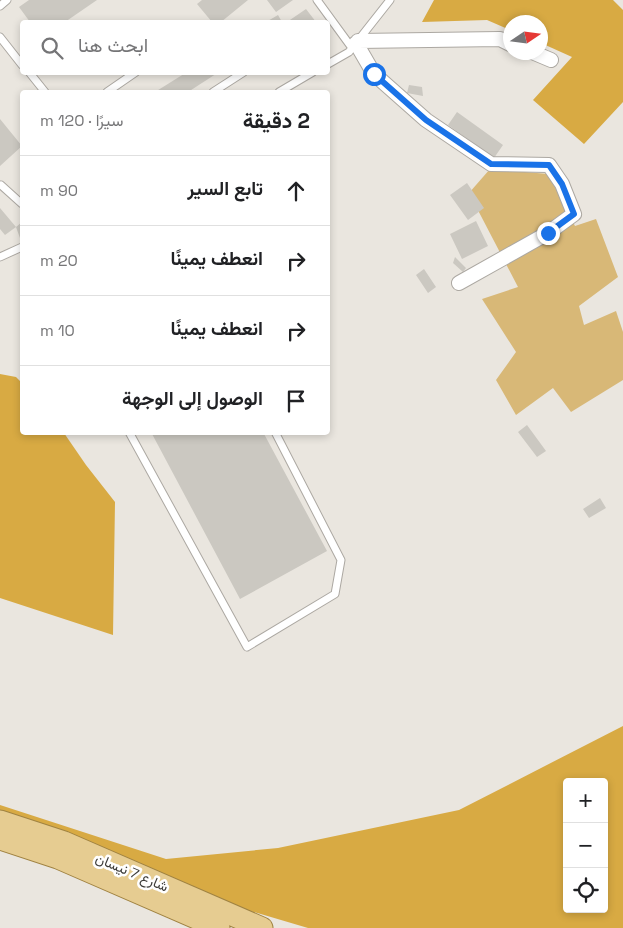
<!DOCTYPE html>
<html lang="ar">
<meta charset="utf-8">
<style>
:root{--surface:#fff;--page:#f2f2f2;--text:#202124;--muted:#757577;--line:#e0e0e0}
body{margin:0;font-family:"Space Grotesk",Vazirmatn,sans-serif;background:var(--page);color:var(--text);direction:rtl}
.controls{position:absolute;right:15px;bottom:15px;display:grid;overflow:hidden;border-radius:5px;box-shadow:0 2px 8px #0003}
.controls button{width:45px;height:45px;display:grid;place-items:center;padding:0;border:0;border-bottom:1px solid var(--line);background:var(--surface);color:var(--text);font:25px sans-serif}
.compass{position:absolute;left:503px;top:15px;width:45px;height:45px;border-radius:50%;background:var(--surface);box-shadow:0 2px 8px #0003;rotate:77deg}
.stop{position:absolute;width:15px;height:15px;margin:-11px;border:4px solid #1a73e8;border-radius:50%;background:#fff}
.stop.end{background:#1a73e8;border-color:#fff;box-shadow:0 1px 5px #0008}
.list{margin:0;padding:0;list-style:none}
h2{display:flex;justify-content:space-between;align-items:center;height:65px;margin:0;padding:0 20px;font-size:21px}
h2 small{font-size:16px;font-weight:400;color:var(--muted)}
.list li{display:grid;grid-template-columns:32px 1fr auto;gap:15px;align-items:center;box-sizing:border-box;height:70px;padding:0 20px;border-top:1px solid var(--line)}
.list b{display:block;font-size:19px;white-space:nowrap}
.list em{font-size:16px;font-style:normal;color:var(--muted)}
.icon{flex:none;width:28px;height:28px;fill:none;stroke:currentColor;stroke-width:2;stroke-linecap:round;stroke-linejoin:round}
.map{position:relative;flex:none;width:623px;height:928px;overflow:hidden;direction:ltr}
.search{position:absolute;background:var(--surface);box-shadow:0 2px 8px #0003;left:20px;top:20px;width:310px;height:55px;display:flex;align-items:center;gap:12px;box-sizing:border-box;padding:0 18px;border-radius:5px;color:var(--muted);font-size:19px}
.panel{position:absolute;background:var(--surface);box-shadow:0 2px 8px #0003;left:20px;top:90px;width:310px;height:345px;border-radius:5px;direction:rtl}
.map>svg:first-child{display:block}
</style>
<div class="map">
<svg width="623" height="928" viewBox="0 0 623 928">
<rect width="100%" height="100%" fill="#eae6df"/>
<path fill="#d8b877" d="M490,169L548,174L575,226L596,219L618,277L579,306L584,325L616,311L623,332V380L571,412L553,388L516,415L496,380L516,352L482,299L518,287L469,193Z"/>
<path fill="#d8aa43" fill-rule="evenodd" d="M434,0H613L623,10V102L584,144L533,100L572,57L541,43L540,22H510V30L487,20L422,22Z
M0,374L16,377L22,383V432L64,433L86,465L115,502L113,635L0,598Z
M623,726V928H308L179,890L0,822V805L166,859L278,848L459,810ZM567,782H604V909H567Z"/>
<path fill="#cbc8c1" d="M29,0H97L65,22H30L19,7Z
M202,0H248L221,22H212L197,4Z
M267,0H293L276,12Z
M306,9L316,22H287Z
M278,15L282,22H266Z
M187,72H219L188,92H155Z
M409,85L422,87L423,96L407,93Z
M457,112L503,145L494,158L448,125Z
M0,119L22,146L0,166Z
M467,183L484,208L468,220L450,195Z
M0,208L16,227L22,222V236L20,238L16,227L5,235L0,229Z
M476,221L488,246L462,259L450,234Z
M455,257L466,268L463,272L453,263Z
M424,269L436,287L428,293L416,275Z
M527,425L546,451L537,457L518,432Z
M151,432H263L327,551L240,599Z
M600,498L606,508L589,518L583,509Z"/>
<g fill="none" stroke-linecap="round" stroke-linejoin="round">
<defs>
<path id="service" d="M317,0L352,48
M0,6L7,0
M0,37L22,65
M328,64L349,52L390,0
M29,72L45,92
M107,92L136,72
M213,92L244,72
M279,92L313,72
M1,185L22,204
M0,257L22,247
M129,432L247,647L335,594L341,560L275,432"/>
<path id="minor" d="M358,41L500,39L510,44
M356,43L374,74L426,120L491,164L549,165L562,184L574,214L548,233L459,283
M532,52L551,60"/>
<path id="primary" d="M0,821L64,842L262,928
M0,839L58,858L219,928"/>
</defs>
<use href="#service" stroke="#aca8a2" stroke-width="9"/>
<use href="#minor" stroke="#aca8a2" stroke-width="16"/>
<use href="#primary" stroke="#a08342" stroke-width="23"/>
<use href="#service" stroke="#fff" stroke-width="7"/>
<use href="#minor" stroke="#fff" stroke-width="14"/>
<use href="#primary" stroke="#e6cc91" stroke-width="21"/>
</g>
<g fill="none" stroke-linecap="round" stroke-linejoin="round">
<path stroke="#1a73e8" stroke-width="6" d="M374,74L426,120L491,164L549,165L562,184L574,214L548,233"/>
</g>
<g text-anchor="middle" stroke-width="5" stroke-linejoin="round" paint-order="stroke">
<g font-size="14" fill="#3c3b38" stroke="#fff">
<text transform="translate(132 872) rotate(23)" y="5">شارع 7 نيسان</text>
</g>
</g>
</svg>
<div class="controls">
<button>+</button>
<button>−</button>
<button><svg class="icon" aria-label="locate" viewBox="0 0 24 24"><circle cx="12" cy="12" r="6"/><path d="M12 2v4M12 18v4M2 12h4M18 12h4"/></svg></button>
</div>
<svg class="compass" viewBox="-18 -18 36 36"><path d="M0-13l5 13h-10z" fill="#e53935"/><path d="M0 13l5-13h-10z" fill="#757577"/></svg>
<div class="stop" style="left:374px;top:74px"></div>
<div class="stop end" style="left:548px;top:233px"></div>
<div class="search"><svg class="icon" aria-label="search" viewBox="0 0 24 24"><circle cx="10" cy="10" r="6"/><path d="M15 15l6 6"/></svg>ابحث هنا</div>
<section class="panel">
<h2>2 دقيقة<small>سيرًا · 120 m</small></h2>
<ul class="list">
<li><svg class="icon" aria-label="ahead" viewBox="0 0 24 24"><path d="M12 20V5M6 11l6-6 6 6"/></svg><div><b>تابع السير</b></div><em>90 m</em></li>
<li><svg class="icon" aria-label="right" viewBox="0 0 24 24"><path d="M7 20v-9h11M14 6l5 5-5 5"/></svg><div><b>انعطف يمينًا</b></div><em>20 m</em></li>
<li><svg class="icon" aria-label="right" viewBox="0 0 24 24"><path d="M7 20v-9h11M14 6l5 5-5 5"/></svg><div><b>انعطف يمينًا</b></div><em>10 m</em></li>
<li><svg class="icon" aria-label="arrive" viewBox="0 0 24 24"><path d="M6 21V4h12l-3 4 3 4H6"/></svg><div><b>الوصول إلى الوجهة</b></div></li>
</ul>
</section>
</div>
